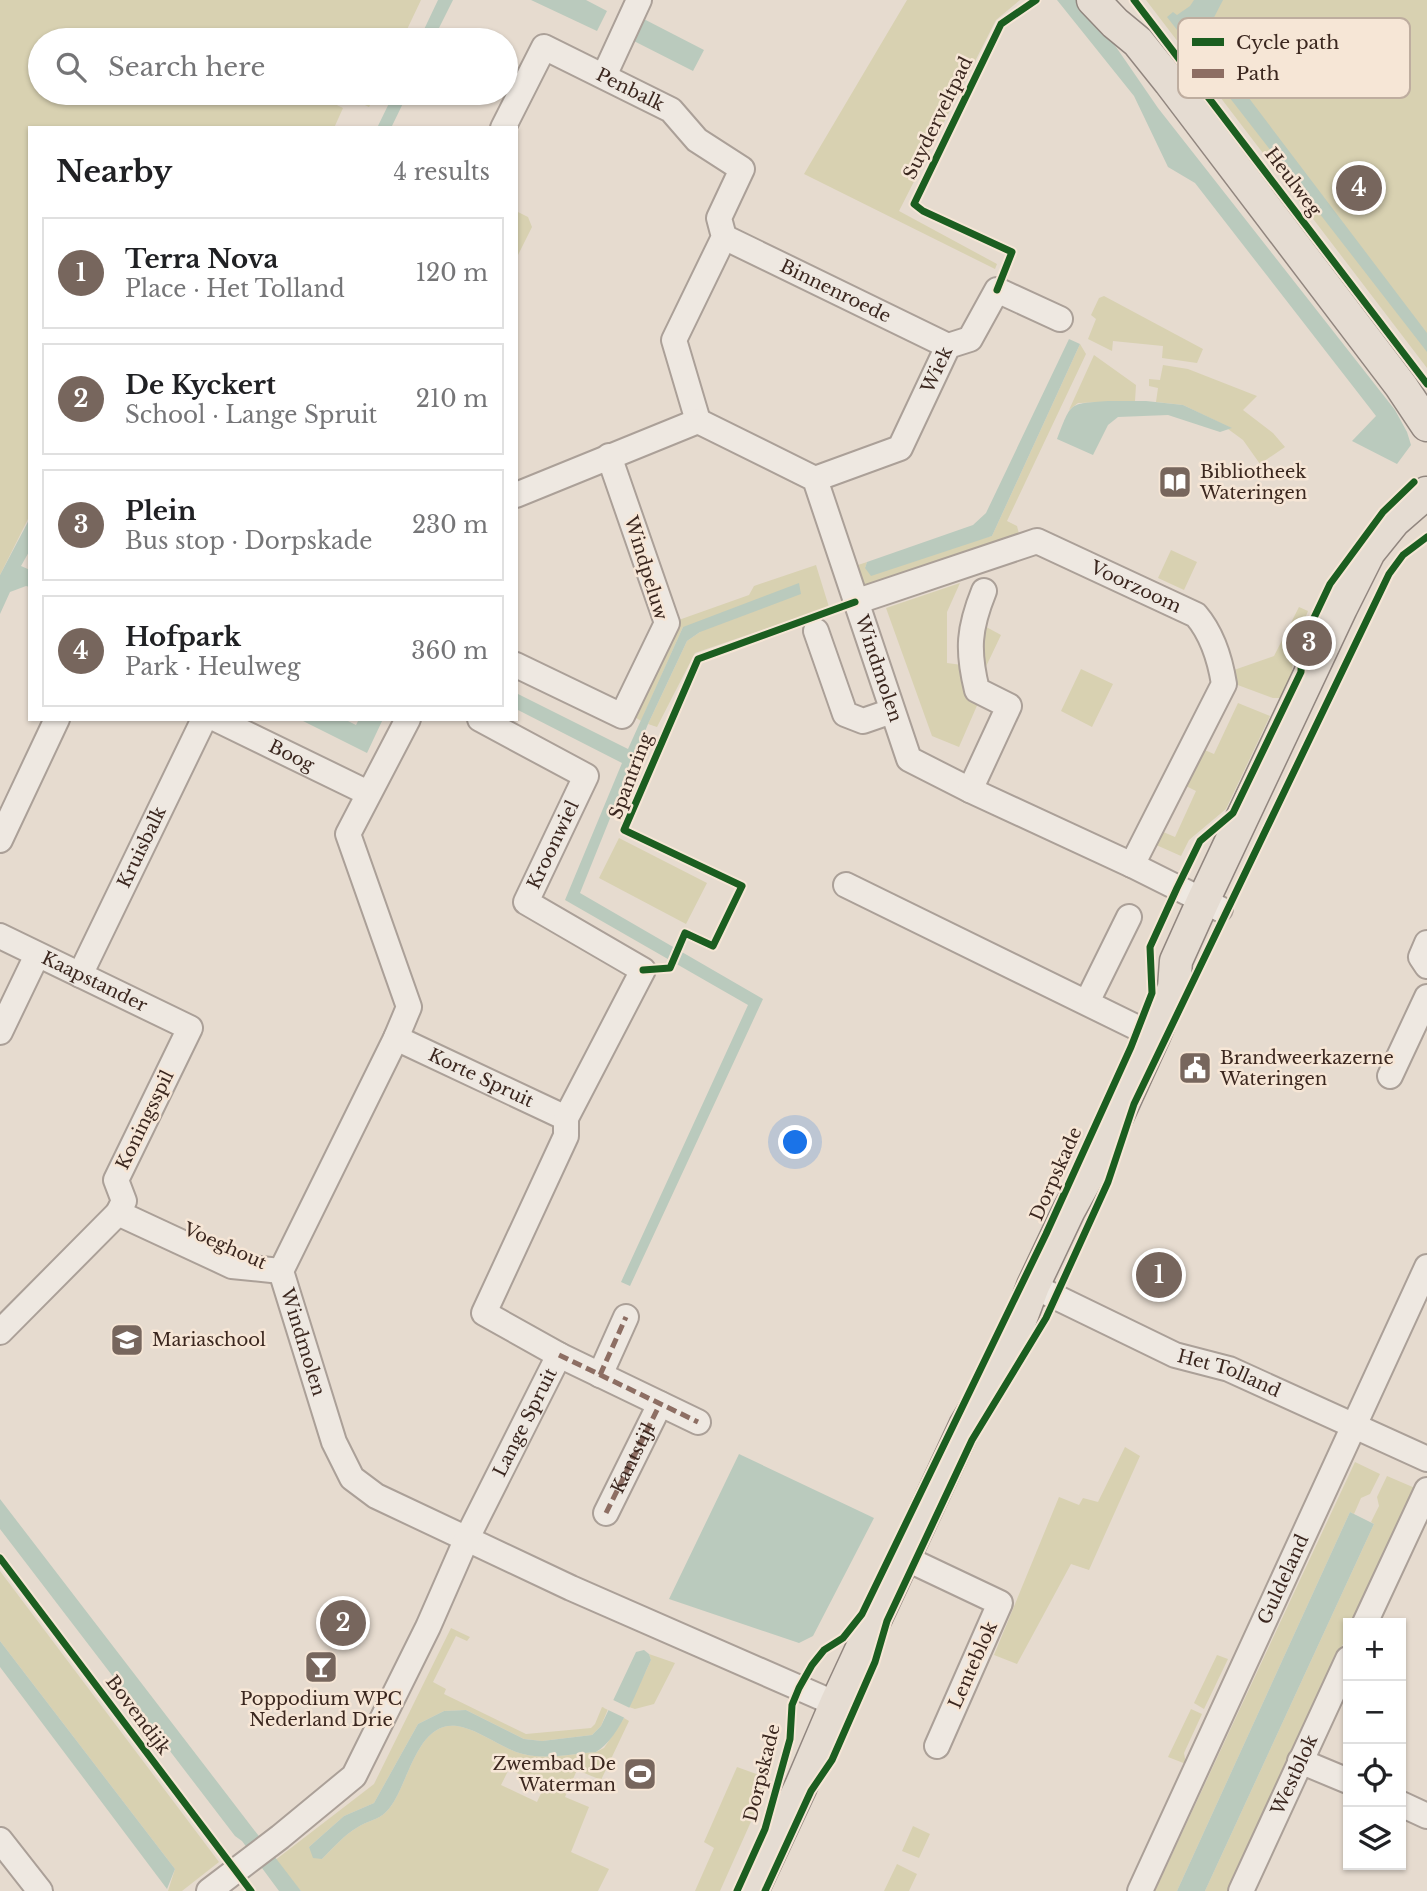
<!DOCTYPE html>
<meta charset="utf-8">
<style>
:root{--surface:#fff;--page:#f6f6f6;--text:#202124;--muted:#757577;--line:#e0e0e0;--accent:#77665d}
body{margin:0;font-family:"Libre Baskerville",serif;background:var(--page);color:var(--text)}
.controls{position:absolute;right:21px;bottom:21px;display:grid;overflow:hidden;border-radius:0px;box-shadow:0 2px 5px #0004}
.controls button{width:63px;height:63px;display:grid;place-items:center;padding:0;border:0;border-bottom:2px solid var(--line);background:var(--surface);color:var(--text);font:35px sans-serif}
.you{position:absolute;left:796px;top:1143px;width:24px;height:24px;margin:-18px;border:5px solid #fff;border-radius:50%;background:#1a73e8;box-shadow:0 0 0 10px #1a73e833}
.badge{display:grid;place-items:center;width:46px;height:46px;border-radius:50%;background:var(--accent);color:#fff;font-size:23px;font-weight:700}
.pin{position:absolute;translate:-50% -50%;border:4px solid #fff;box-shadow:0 2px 7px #0006}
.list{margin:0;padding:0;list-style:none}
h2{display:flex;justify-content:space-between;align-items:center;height:91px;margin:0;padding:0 28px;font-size:30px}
h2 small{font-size:23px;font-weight:400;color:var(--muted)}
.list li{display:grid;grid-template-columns:46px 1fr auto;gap:21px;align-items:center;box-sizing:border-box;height:112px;margin:0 14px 14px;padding:0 14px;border:2px solid var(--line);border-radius:0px}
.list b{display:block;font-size:26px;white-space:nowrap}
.list p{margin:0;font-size:23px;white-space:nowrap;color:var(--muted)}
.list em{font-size:23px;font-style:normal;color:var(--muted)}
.icon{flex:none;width:38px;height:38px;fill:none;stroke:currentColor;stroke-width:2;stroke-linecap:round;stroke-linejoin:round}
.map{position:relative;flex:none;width:1427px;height:1891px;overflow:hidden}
.search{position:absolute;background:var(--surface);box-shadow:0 2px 5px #0004;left:28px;top:28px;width:490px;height:77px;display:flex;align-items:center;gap:18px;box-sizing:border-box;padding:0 24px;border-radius:38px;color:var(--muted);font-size:26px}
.panel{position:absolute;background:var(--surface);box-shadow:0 2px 5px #0004;left:28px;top:126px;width:490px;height:595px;border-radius:0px}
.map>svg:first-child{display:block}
</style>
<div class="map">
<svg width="1427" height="1891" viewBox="0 0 1427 1891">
<rect width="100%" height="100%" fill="#e6dbcf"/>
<path fill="#d8d1b1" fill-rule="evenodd" d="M0,0H421L402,40H40V93H312L343,108L334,128H30V515L0,575Z
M907,0H1020L996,20L899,211L997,264L995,269L804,174Z
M1146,0H1427V368Z
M340,93H376L369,107Z
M516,211L528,217L532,227L516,259Z
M1104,296L1203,349L1197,363L1162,358L1163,346L1113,341L1112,351L1088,339L1096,319L1091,315L1099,298Z
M1080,344L1086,354L1007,521L1017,526L1019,534L1013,540L880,586L877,581L860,587L852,560L854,555L858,565L867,562L865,568L992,536Z
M1094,355L1136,385L1135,401L1078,403L1069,410Z
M1163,365L1188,369L1257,396L1243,410L1273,433L1285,447L1260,464L1243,440L1228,429L1231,428L1183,405L1156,402L1158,388L1149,386V379L1160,380Z
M1171,550L1197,562L1184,590L1158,578Z
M816,565L829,607L695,653L657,727L648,724L687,641L700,632L683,627L641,721L630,714L673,622L749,595L754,586Z
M960,583L947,612V663L962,665L979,701L959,747L932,736L886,608Z
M1299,607L1308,611L1293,649L1292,674L1281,698H1273L1235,684L1234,670L1274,656Z
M979,623L1001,635L982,675Z
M1081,669L1113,684L1092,727L1061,711Z
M1238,703L1270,716L1226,809L1189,840L1181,856L1154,844L1161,831L1175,837L1196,791L1182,784L1200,748L1214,754Z
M619,838L707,883L686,924L599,878Z
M1125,1447L1140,1456L1089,1570L1071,1564L1017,1664L994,1655L1059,1497L1079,1505L1083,1498L1098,1502Z
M1355,1462L1380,1474L1370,1494L1361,1498L1354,1514L1350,1512L1177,1891H1155Z
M1387,1476L1415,1488L1353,1623H1348V1633L1229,1891H1205L1374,1524L1371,1522L1379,1506L1377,1497Z
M0,1571L219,1862L182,1891H168L175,1869L0,1641Z
M451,1628L470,1637L467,1641L456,1636L433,1682L446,1689L444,1694L526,1734L591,1728L595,1724L602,1707L608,1709L601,1726L592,1735L542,1741L524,1739L466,1710L444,1711L418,1724L374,1803L344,1816L309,1847L322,1859C333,1848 344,1835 358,1827C367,1821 378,1820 386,1812C409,1790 415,1715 462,1727C481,1732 498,1745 516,1752C540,1761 570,1754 596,1752L604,1748L624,1718L629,1721L601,1780L577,1770L565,1797L589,1807L571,1852L609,1869L598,1891H301L274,1861L374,1784ZM509,1769L544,1787L537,1802L501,1785Z
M649,1654L675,1663L654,1704L635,1709L629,1707L651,1660Z
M1217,1655L1228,1659L1204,1709L1194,1703Z
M1191,1709L1202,1714L1184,1753L1186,1764L1168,1757Z
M737,1767L770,1779L720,1891H695L714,1848L704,1842Z
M913,1826L930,1834L919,1858L902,1851Z
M897,1864L917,1874L909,1891H884Z"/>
<path fill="#bacabd" d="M438,0H453L433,40H419Z
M531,0H586L607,11L597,31Z
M1057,0H1080L1114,44L1158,108L1395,410L1407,432L1411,445L1397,464L1352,441L1376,416L1195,183L1168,167L1134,96Z
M1194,0H1223L1206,33L1214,52L1427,333V352L1167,17L1173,12L1177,15L1190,6Z
M636,15L704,50L693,71L626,37Z
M394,93H408L391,128H377Z
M1069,339L1080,344L992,536L871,576L865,568L867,562L973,525L986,513Z
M1108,401H1146L1183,405L1232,428L1220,432L1168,415L1118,417L1108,425L1093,455L1057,439C1072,402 1067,404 1108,401Z
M30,518V550L21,566L30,570V587L26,586L10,592L0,614V575Z
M799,583L801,594L700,632L687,641L648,724L580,893L763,999L630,1286L621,1282L748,1005L565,900L622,763L516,709V693L628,749L683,627Z
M299,719H344L356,725L359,719H383L367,753Z
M739,1454L874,1518L813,1636L799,1643L669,1599Z
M0,1499L301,1891H279L242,1841L235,1836L0,1529Z
M1350,1512L1374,1524L1205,1891H1177Z
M0,1641L175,1869L167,1889L0,1667Z
M644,1650L649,1654L651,1660C639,1685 620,1739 596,1752C570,1754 540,1761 516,1752C498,1745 481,1732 462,1727C415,1715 409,1790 386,1812C378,1820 367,1821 358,1827C344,1835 333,1848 322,1859L313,1858L309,1847L344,1816L374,1803L418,1724L444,1711L466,1710L524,1739L542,1741L592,1735L601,1726L636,1652Z"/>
<path fill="#e6dbcf" d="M609,1698L632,1709L627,1719L604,1708Z"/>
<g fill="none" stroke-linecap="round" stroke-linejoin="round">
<defs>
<g id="minor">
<path d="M604,76L639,0"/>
<path id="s1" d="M503,128L544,47L671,110L697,140L742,169L719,218L724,237L674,340L698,421"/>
<path id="s2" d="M724,237L948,346"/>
<path id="s3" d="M815,479L900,448L948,346L970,339L997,290L1060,319"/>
<path id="s4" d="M516,495L698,421L815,479L909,759L970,790L1132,865L1220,909"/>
<path id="s5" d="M855,602L1037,541L1196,615C1213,635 1220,659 1224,684L1132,865"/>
<path d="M816,631L845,714L863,721L892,711"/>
<path d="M516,665L622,716L667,623L609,456"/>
<path id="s6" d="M216,719L368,793"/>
<path id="s7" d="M408,719L348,834L409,1007L396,1038L281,1271L334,1442L352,1478L376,1496L571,1588L836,1704"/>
<path d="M970,790L1009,706L977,690C967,650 969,628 984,591"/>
<path d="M0,840L57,719"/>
<path d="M846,885L1154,1036"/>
<path id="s8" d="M0,936L190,1028L116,1180L124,1201L118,1213L0,1332"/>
<path d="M1427,943L1421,957L1427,966"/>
<path id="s9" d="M80,975L204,719"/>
<path d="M1087,1002L1129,917"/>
<path d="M0,1032L37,955"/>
<path id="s10" d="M396,1038L566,1118"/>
<path d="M1390,1076L1427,997"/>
<path d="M118,1213L232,1266L281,1271"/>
<path id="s11" d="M1033,1286L1175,1355L1229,1369L1427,1459"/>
<path d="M559,1355L698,1422"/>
<path d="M600,1375L626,1317"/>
<path d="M606,1513L660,1404"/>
<path d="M905,1558L1000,1603L937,1746"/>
<path d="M1365,1623L1427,1490"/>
<path d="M1300,1761L1348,1781"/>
<path d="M1401,1804L1427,1816"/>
<path d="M0,1840L40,1891"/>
<path id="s12" d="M209,1891L280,1837L354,1776L428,1627L467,1538L559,1355L484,1313L566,1136V1118L643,970L526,902L586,776L480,719"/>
<path id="s13" d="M1140,1891L1427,1267"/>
<path id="s14" d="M1241,1891L1348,1659"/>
</g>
<path id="major" d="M1093,0L1115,23L1138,42L1170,82L1401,386L1427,425
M1008,1353L1033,1286L1069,1210L1101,1152L1154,1036L1174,988L1176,961L1203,901L1341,608L1369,552L1394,521L1426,493
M752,1891L801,1786L836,1704L965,1426L1018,1337"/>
</defs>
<use href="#minor" stroke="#aba098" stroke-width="28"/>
<use href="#major" stroke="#91867f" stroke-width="35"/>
<use href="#minor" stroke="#eee8e1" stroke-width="24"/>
<use href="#major" stroke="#e5dcd2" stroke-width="32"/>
<g stroke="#8d6e63" stroke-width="5" stroke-dasharray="10 5" stroke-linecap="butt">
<path d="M559,1355L698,1422"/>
<path d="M600,1375L626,1317"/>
<path id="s15" d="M606,1513L660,1404"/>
</g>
<defs>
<path id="cycleway" d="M1134,0L1427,384
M997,290L1012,252L923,211L914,204L1001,24L1036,0
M643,970L670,968L685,933L713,946L742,886L624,830L698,659L855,602
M0,1558L251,1891
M737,1891L765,1829L790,1739L792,1705L799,1688L812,1665L824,1650L843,1638L862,1614L1046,1234L1131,1047L1152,993L1150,947L1177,888L1200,841L1233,813L1301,672L1302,643L1330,584L1383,512L1414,482
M765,1891L811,1791L832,1760L875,1662L887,1621L972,1440L1046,1318L1108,1182L1134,1104L1389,574L1403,555L1427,537"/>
</defs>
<use href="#cycleway" stroke="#f6e6d6" stroke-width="11"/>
<use href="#cycleway" stroke="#1b5e20" stroke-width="7"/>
</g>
<defs>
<symbol id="library-square" viewBox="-11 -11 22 22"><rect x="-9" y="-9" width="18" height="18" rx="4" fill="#77665d" stroke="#f6e6d6"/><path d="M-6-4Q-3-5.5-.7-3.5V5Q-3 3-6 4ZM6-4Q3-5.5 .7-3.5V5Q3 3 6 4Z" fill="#fff"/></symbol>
<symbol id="civic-square" viewBox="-11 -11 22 22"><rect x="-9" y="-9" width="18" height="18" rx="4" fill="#77665d" stroke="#f6e6d6"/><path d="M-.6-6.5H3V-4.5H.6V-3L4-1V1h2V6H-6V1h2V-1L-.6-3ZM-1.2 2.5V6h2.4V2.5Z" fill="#fff"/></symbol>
<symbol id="school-square" viewBox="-11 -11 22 22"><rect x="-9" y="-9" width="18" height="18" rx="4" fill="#77665d" stroke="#f6e6d6"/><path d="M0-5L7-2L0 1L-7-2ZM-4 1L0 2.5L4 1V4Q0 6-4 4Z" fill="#fff"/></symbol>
<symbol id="bar-square" viewBox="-11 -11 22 22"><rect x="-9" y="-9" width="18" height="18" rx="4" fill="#77665d" stroke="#f6e6d6"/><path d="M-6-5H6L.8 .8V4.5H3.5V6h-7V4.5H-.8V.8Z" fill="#fff"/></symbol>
<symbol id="stadium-square" viewBox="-11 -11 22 22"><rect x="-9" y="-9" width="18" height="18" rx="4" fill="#77665d" stroke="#f6e6d6"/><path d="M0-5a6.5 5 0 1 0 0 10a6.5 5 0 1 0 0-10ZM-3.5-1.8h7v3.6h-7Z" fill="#fff"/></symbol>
</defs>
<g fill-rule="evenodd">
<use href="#library-square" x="1156" y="463" width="38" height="38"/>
<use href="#civic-square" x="1176" y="1049" width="38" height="38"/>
<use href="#school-square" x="108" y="1321" width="38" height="38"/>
<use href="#bar-square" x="302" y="1648" width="38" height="38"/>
<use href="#stadium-square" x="621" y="1755" width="38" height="38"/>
</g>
<g text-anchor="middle" stroke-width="5" stroke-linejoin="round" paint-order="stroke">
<g font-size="18" fill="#3b271f" stroke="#f6e6d6">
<text dy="6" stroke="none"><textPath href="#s1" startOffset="187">Penbalk</textPath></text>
<text transform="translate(938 118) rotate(-64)" y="6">Suyderveltpad</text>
<text transform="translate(1293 182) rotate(53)" y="6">Heulweg</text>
<text dy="6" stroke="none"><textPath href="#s2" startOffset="124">Binnenroede</textPath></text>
<text dy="6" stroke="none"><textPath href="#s3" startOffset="177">Wiek</textPath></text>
<text transform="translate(646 568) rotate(73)" y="6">Windpeluw</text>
<text dy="6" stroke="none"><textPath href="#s5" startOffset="301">Voorzoom</textPath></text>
<text dy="6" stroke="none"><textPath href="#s4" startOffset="527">Windmolen</textPath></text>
<text dy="6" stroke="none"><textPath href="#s6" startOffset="84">Boog</textPath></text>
<text transform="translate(631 776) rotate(-69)" y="6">Spantring</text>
<text dy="6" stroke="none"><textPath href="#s12" startOffset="1318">Kroonwiel</textPath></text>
<text dy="6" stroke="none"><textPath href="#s9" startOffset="142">Kruisbalk</textPath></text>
<text dy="6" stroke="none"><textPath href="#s8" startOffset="105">Kaapstander</textPath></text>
<text dy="6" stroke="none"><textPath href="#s10" startOffset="94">Korte Spruit</textPath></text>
<text transform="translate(145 1120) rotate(-64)" y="6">Koningsspil</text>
<text transform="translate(1056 1174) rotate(-66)" y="6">Dorpskade</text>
<text transform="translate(225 1246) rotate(24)" y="6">Voeghout</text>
<text dy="6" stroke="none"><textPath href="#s7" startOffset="681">Windmolen</textPath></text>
<text dy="6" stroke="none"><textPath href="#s11" startOffset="215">Het Tolland</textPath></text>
<text dy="6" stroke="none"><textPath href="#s12" startOffset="578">Lange Spruit</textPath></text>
<text dy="6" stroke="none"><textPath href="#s15" startOffset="61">Kantstijl</textPath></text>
<text dy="6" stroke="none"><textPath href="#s13" startOffset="343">Guldeland</textPath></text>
<text transform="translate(973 1665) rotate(-66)" y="6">Lenteblok</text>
<text transform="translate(138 1715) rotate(53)" y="6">Bovendijk</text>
<text transform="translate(762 1773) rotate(-76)" y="6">Dorpskade</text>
<text dy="6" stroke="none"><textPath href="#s14" startOffset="128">Westblok</textPath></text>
</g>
<g font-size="18" fill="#3b271f" stroke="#f6e6d6" text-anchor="start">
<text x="1200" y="478">Bibliotheek<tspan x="1200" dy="21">Wateringen</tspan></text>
<text x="1220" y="1064">Brandweerkazerne<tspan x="1220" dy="21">Wateringen</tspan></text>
<text x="152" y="1346">Mariaschool</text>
<text x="321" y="1705" text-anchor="middle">Poppodium WPC<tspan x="321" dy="21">Nederland Drie</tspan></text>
<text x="616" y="1770" text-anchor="end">Zwembad De<tspan x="616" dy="21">Waterman</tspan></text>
</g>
</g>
<rect x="1178" y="18" width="232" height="80" rx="10" fill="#f6e6d6" stroke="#bead9f" stroke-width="2"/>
<rect x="1192" y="38" width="32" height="8" fill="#1b5e20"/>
<rect x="1192" y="69" width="32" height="9" fill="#8d6e63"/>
<g font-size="19" fill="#3b271f">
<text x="1236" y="49">Cycle path</text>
<text x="1236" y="80">Path</text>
</g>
</svg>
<div class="controls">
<button>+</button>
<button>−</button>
<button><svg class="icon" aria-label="locate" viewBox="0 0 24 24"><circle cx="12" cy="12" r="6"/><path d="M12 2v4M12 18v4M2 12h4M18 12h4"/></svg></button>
<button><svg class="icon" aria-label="layers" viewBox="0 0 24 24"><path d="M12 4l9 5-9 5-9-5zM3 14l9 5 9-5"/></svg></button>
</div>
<div class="you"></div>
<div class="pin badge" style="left:1159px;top:1275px">1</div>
<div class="pin badge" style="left:343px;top:1623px">2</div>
<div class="pin badge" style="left:1309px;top:643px">3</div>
<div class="pin badge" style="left:1359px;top:188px">4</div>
<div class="search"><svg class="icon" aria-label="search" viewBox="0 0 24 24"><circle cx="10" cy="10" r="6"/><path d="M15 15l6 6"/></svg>Search here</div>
<section class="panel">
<h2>Nearby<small>4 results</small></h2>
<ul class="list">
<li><span class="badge">1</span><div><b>Terra Nova</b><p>Place · Het Tolland</p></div><em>120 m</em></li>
<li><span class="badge">2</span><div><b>De Kyckert</b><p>School · Lange Spruit</p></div><em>210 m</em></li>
<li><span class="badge">3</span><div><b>Plein</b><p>Bus stop · Dorpskade</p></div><em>230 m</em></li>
<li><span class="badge">4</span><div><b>Hofpark</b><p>Park · Heulweg</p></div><em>360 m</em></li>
</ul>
</section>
</div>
